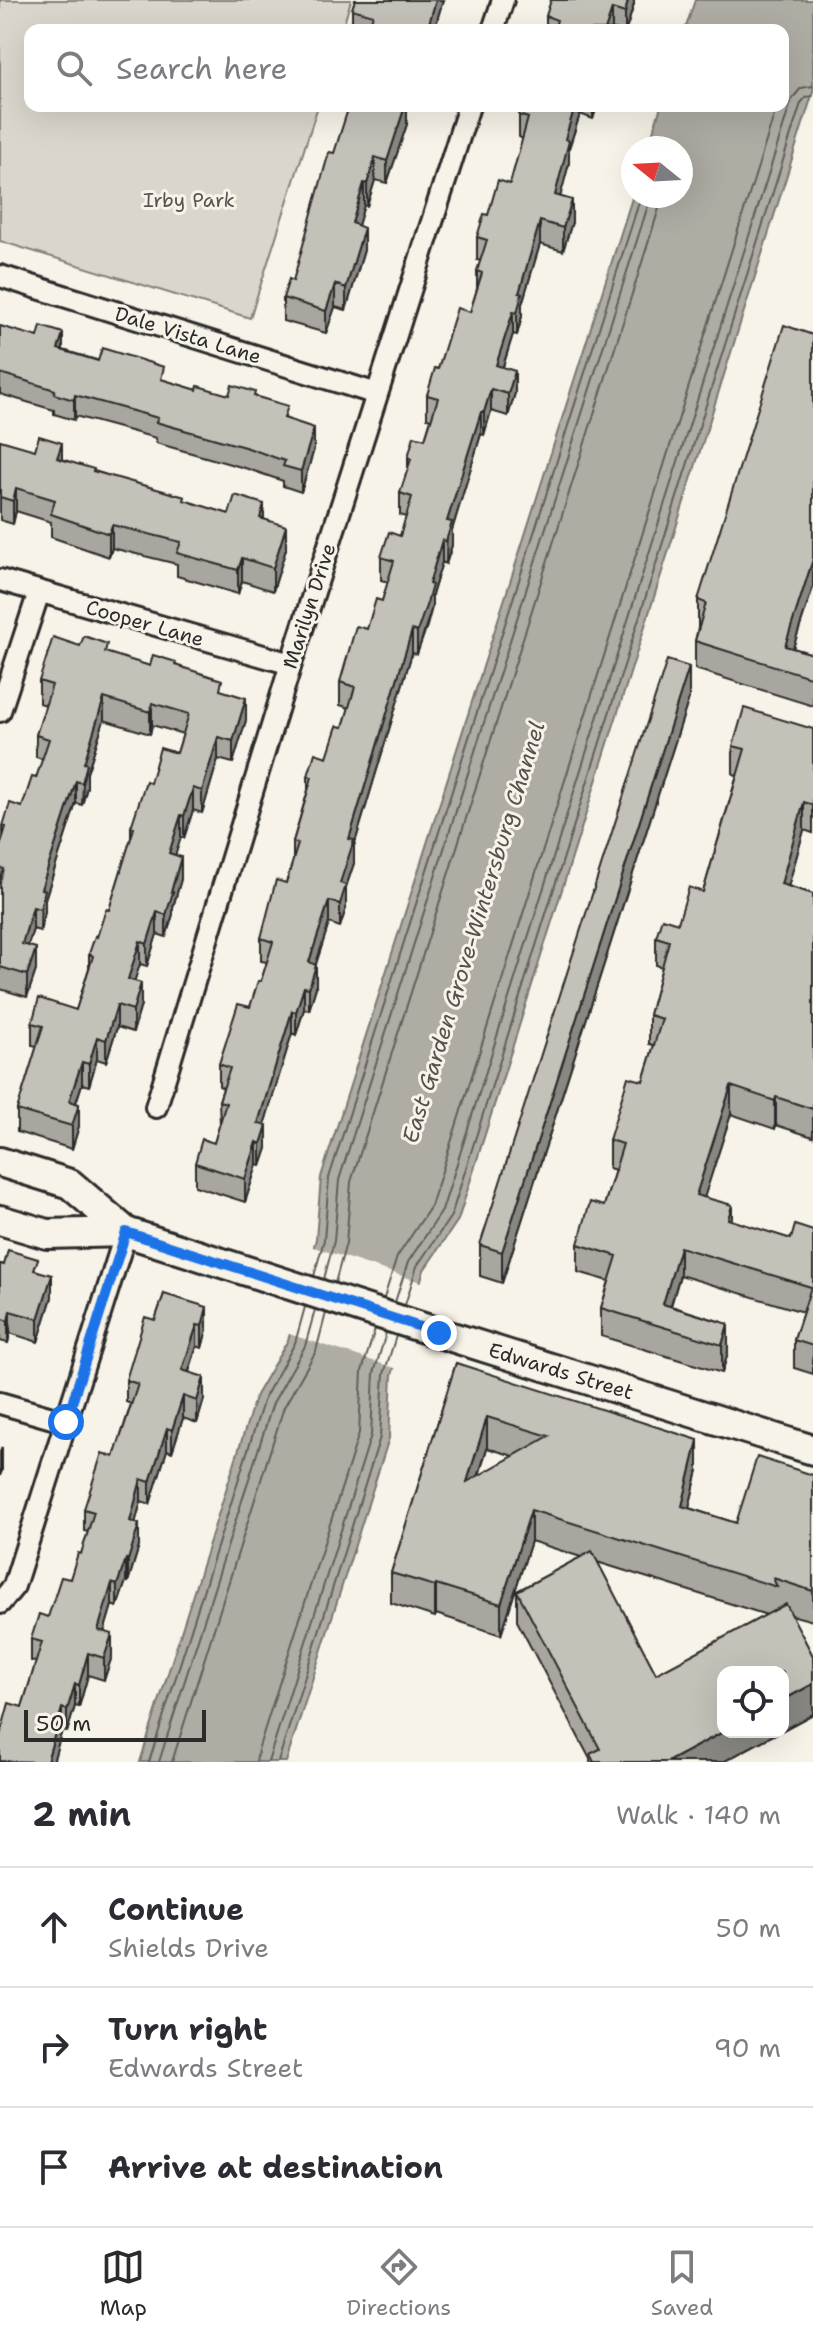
<!DOCTYPE html>
<meta charset="utf-8">
<style>
:root{--surface:#fff;--page:#f2f2f3;--text:#2b2b33;--muted:#7c7c81;--line:#e1e1e2;--accent:#2b2b2b}
body{margin:0;font-family:"Shantell Sans",sans-serif;background:var(--page);color:var(--text)}
.controls{position:absolute;right:24px;bottom:24px;display:grid;overflow:hidden;border-radius:16px;box-shadow:0 8px 32px #0002}
.controls button{width:72px;height:72px;display:grid;place-items:center;padding:0;border:0;border-bottom:2px solid var(--line);background:var(--surface);color:var(--text);font:40px sans-serif}
.compass{position:absolute;left:621px;top:136px;width:72px;height:72px;border-radius:50%;background:var(--surface);box-shadow:0 8px 32px #0002;rotate:288deg}
.scale{position:absolute;left:24px;bottom:20px;width:182px;box-sizing:border-box;padding-left:8px;border:4px solid #2b2b2b;border-top:0;font-size:22px;line-height:28px;white-space:nowrap;color:#2b2b2b;-webkit-text-stroke:6px #f7f3e8;paint-order:stroke}
.stop{position:absolute;width:24px;height:24px;margin:-18px;border:6px solid #1a73e8;border-radius:50%;background:#fff}
.stop.end{background:#1a73e8;border-color:#fff;box-shadow:0 2px 8px #0008}
.list{margin:0;padding:0;list-style:none}
h2{display:flex;justify-content:space-between;align-items:center;height:104px;margin:0;padding:0 32px;font-size:34px}
h2 small{font-size:26px;font-weight:400;color:var(--muted)}
.list li{display:grid;grid-template-columns:52px 1fr auto;gap:24px;align-items:center;box-sizing:border-box;height:120px;padding:0 32px;border-top:2px solid var(--line)}
.list b{display:block;font-size:30px;white-space:nowrap}
.list p{margin:0;font-size:26px;white-space:nowrap;color:var(--muted)}
.list em{font-size:26px;font-style:normal;color:var(--muted)}
.icon{flex:none;width:44px;height:44px;fill:none;stroke:currentColor;stroke-width:2;stroke-linecap:round;stroke-linejoin:round}
.map{position:relative;flex:none;width:813px;height:1762px;overflow:hidden}
.search{position:absolute;background:var(--surface);box-shadow:0 8px 32px #0002;left:24px;right:24px;top:24px;height:88px;display:flex;align-items:center;gap:20px;box-sizing:border-box;padding:0 28px;border-radius:16px;color:var(--muted);font-size:30px}
.sheet{height:464px;background:var(--surface)}
nav{display:flex;justify-content:space-around;align-items:center;box-sizing:border-box;height:112px;border-top:2px solid var(--line);background:var(--surface);font-size:22px;color:var(--muted)}
nav a{display:grid;justify-items:center;gap:4px}
nav .on{color:var(--accent)}
.map>svg:first-child{display:block}
</style>
<div class="map">
<svg width="813" height="1762" viewBox="0 0 813 1762">
<rect width="100%" height="100%" fill="#f7f3e8"/>
<filter id="ink" filterUnits="userSpaceOnUse"><feTurbulence type="fractalNoise" baseFrequency=".0125" numOctaves="2"/><feDisplacementMap in="SourceGraphic" scale="16" xChannelSelector="R" yChannelSelector="G"/><feConvolveMatrix kernelMatrix="1 2 1 2 8 2 1 2 1" color-interpolation-filters="sRGB"/></filter>
<g filter="url(#ink)">
<path fill="#dad6cc" stroke="#82807c" stroke-width="2" d="M0,0H351L342,30H30V106H318L250,318L0,241Z"/>
<path fill="#afaca4" stroke="#7a7874" stroke-width="2" d="M695,0H813V92L458,1220L424,1270L392,1375L389,1438L286,1762H140L256,1395L288,1340L316,1239L321,1177L633,195L681,196V148H648L661,106H783V30H685Z"/>
<path fill="#f7f3e8" d="M310,1246L424,1283L398,1369L286,1333Z"/>
<g fill="none" stroke-linecap="round" stroke-linejoin="round">
<path stroke="#605f5b" stroke-width="2" d="M314,1276L324,1240L329,1178L641,196
M324,1279L334,1241L339,1180L651,196
M335,1283L346,1243L351,1182L663,196
M384,1298L397,1257L431,1206L777,106
M395,1302L408,1262L442,1211L792,99L801,88L813,86
M405,1305L417,1266L451,1216L801,103L806,97L813,96
M149,1762L264,1399L295,1343L305,1307
M159,1762L273,1403L305,1346L315,1310
M172,1762L284,1407L316,1351L326,1313
M256,1762L258,1750L359,1433L362,1371L375,1329
M268,1762L371,1435L374,1373L386,1333
M278,1762L380,1437L384,1374L396,1336"/>
<defs>
<path id="minor" d="M493,30L503,0
M0,276L377,394
M0,580L291,664
M0,711L39,592
M156,1107L291,664L469,106
M0,1403L66,1422
M0,1603L14,1586L126,1232"/>
<path id="secondary" d="M0,1162L70,1184L126,1232
M0,1220L47,1234L126,1232L439,1333L813,1450"/>
</defs>
<use href="#minor" stroke="#2b2b2b" stroke-width="26"/>
<use href="#secondary" stroke="#2b2b2b" stroke-width="34"/>
<use href="#minor" stroke="#f7f3e8" stroke-width="20"/>
<use href="#secondary" stroke="#f7f3e8" stroke-width="28"/>
</g>
<path fill="#a9a69f" stroke="#2b2b2b" stroke-width="2" fill-rule="evenodd" d="M355,0H443L434,30H352V9Z
M634,0V4L626,30H546V16Z
M407,106V124L387,183L375,180L367,206L364,205L358,225L364,250L346,310L335,307L326,333L283,321V298L293,281L334,153Z
M522,106H597L593,119L580,114L569,148V163L560,196L572,222L563,251L540,244L522,304V316L517,335L513,334L503,367L515,393L508,416L491,411L484,435L481,434L452,530V545L446,564L442,562L432,595V607L427,626L417,654L412,653L354,846V863L346,887V908L340,927L329,923L316,964V987L309,1010L304,1009L296,1035L292,1033L264,1125L267,1148L261,1166L257,1165L245,1202L195,1186V1163L214,1143L220,1124L219,1101L223,1088L219,1086V1064L250,1007L261,981L267,962L261,961V938L286,883L293,862V842L308,790V776L327,757L343,727L349,708L340,705V682L382,601L388,582L381,580V557L400,536L406,517L400,515V493L408,469V457L425,439L431,419L427,418V395L438,369L470,312L477,289V271L481,261L477,260V237L488,215L510,184L523,139L519,137V115Z
M0,326L63,350L197,390L229,395L255,396L288,420L314,449L301,492L283,486V481L248,469L156,443V438L75,416L74,420L54,414V410L0,394Z
M813,335V587L793,648L813,654V706L695,669V641L698,628V600Z
M0,440L62,459L94,471L185,501L229,514L264,519L286,549L273,591L242,581L238,594L177,576V564L112,548L109,557L51,537V522L16,511L13,524L0,520Z
M80,646L150,666L176,665L222,691L246,720L233,763L218,759L202,813L193,810L184,838L181,837L175,855L181,879L173,907V914L166,937L157,934L147,966L140,964L134,981L141,1005L133,1032L117,1027L106,1062L97,1059L89,1086L82,1084L76,1103L79,1126L72,1149L17,1132V1110L37,1046L32,1045V1023L76,1010L89,968V954L109,910L131,838V827L150,783L177,753L183,734L152,725L150,734L104,720L87,773V787L82,805L76,803L45,899V912L40,931L33,929L28,945L36,970L27,997L0,989V847L3,838V826L22,807L36,778L43,759L36,757V735L46,705L39,703V681Z
M689,698L502,1283L480,1276V1245Z
M813,729V833L804,830L788,886L813,894V1137L776,1125L775,1129L731,1114L704,1197L732,1221L791,1239L813,1231V1374L794,1368V1340L803,1312L680,1275L671,1306L728,1324V1352L722,1373L601,1336V1308L609,1281L578,1272V1244L604,1206L615,1170L609,1168V1140L643,1081L654,1045L649,1044V1015L662,967L656,965V937L678,923L703,892L737,775L733,774V746Z
M0,1264L38,1271L52,1297L38,1342L10,1333L8,1343L0,1341Z
M164,1294L207,1329L202,1348L197,1346L189,1372L204,1399L197,1423L183,1418L172,1452L167,1450L150,1504L141,1501L135,1523L139,1546L128,1582L126,1581L117,1607L112,1605L104,1632L112,1656L104,1680L88,1675L79,1707L75,1706L67,1732L62,1730L53,1762H0V1736L22,1707L36,1662L31,1661V1639L48,1617L70,1579L81,1554L88,1532L84,1531V1509L114,1457L131,1404L126,1402V1380L155,1320Z
M456,1363L698,1470L689,1508L736,1523L813,1475V1621L791,1615L813,1656V1714L783,1730L723,1732H779L723,1762H590V1759L517,1621V1591L581,1557L531,1541L501,1635L436,1614L435,1617L391,1603V1573ZM487,1448L514,1456L479,1476ZM597,1562L767,1615L656,1674Z"/>
<path fill="#898782" stroke="#2b2b2b" stroke-width="2" d="M436,0H443L434,30H427Z
M628,0H634V4L626,30H625V13Z
M612,9V30H605Z
M405,106H407V124L387,183V161Z
M575,106H580V114L569,148V163L555,217V195L565,139Z
M593,106H597L593,119Z
M375,157V180L367,206V184Z
M364,183V205L352,246V223Z
M572,200V222L563,251V228Z
M540,221V244L522,304V316L517,335V313L519,293Z
M364,228V250L346,310V288Z
M335,284V307L326,333V311Z
M513,312V334L496,388V365Z
M63,333V353L58,349Z
M515,371V393L508,416V394Z
M491,389V411L484,435V412Z
M75,395V416L74,420V400Z
M481,412V434L452,530V545L446,564L447,521Z
M314,428V449L301,492V471Z
M62,443V466L57,458Z
M16,488V511L13,524V501Z
M264,504V527L260,518Z
M112,525V548L109,557V534Z
M286,526V549L273,591V568Z
M442,540V562L432,595V607L417,654V632L429,584Z
M242,558V581L238,594V570Z
M813,559V587L786,669L785,646Z
M412,630V653L354,846V863L346,887V908L340,927V883L349,839Z
M689,667V698L502,1283V1252Z
M104,698V720L87,773V787L82,805L84,763Z
M246,698V720L233,763V741Z
M152,703V725L150,734V712Z
M218,737V759L202,813V791Z
M76,781V803L45,899V912L40,931L41,889Z
M193,788V810L184,838V816Z
M804,802V830L781,912V884Z
M181,815V837L169,875V853Z
M181,857V879L173,907V914L166,937V915L171,892Z
M329,901V923L309,985V962Z
M33,907V929L22,966V944Z
M157,912V934L147,966V944Z
M140,941V964L128,1001V979Z
M36,948V970L27,997V975Z
M316,965V987L309,1010V988Z
M141,983V1005L133,1032V1010Z
M304,987V1009L296,1035V1012Z
M117,1005V1027L106,1062V1040Z
M292,1011V1033L258,1145V1123Z
M97,1037V1059L89,1086V1064Z
M82,1062V1084L69,1123V1101Z
M731,1086V1114L696,1223V1195Z
M776,1097V1125L775,1129V1101Z
M79,1104V1126L72,1149V1126Z
M267,1125V1148L261,1166V1144Z
M257,1142V1165L245,1202V1179Z
M732,1205V1234L728,1219Z
M680,1247V1275L664,1327L663,1304Z
M52,1275V1297L38,1342V1319Z
M207,1307V1329L202,1348V1326Z
M10,1311V1333L8,1343V1321Z
M728,1324V1352L722,1373V1345Z
M197,1325V1346L182,1392V1370Z
M204,1377V1399L197,1423V1401Z
M183,1396V1418L172,1452V1430Z
M487,1417V1448L467,1513V1482Z
M167,1428V1450L150,1504V1482Z
M698,1440V1470L682,1537V1506Z
M2,1447V1471L0,1476V1452Z
M141,1479V1501L130,1543V1521Z
M531,1510V1541L501,1635V1604Z
M139,1524V1546L128,1582V1560Z
M126,1559V1581L117,1607V1585Z
M112,1583V1605L98,1652V1630Z
M436,1584V1614L435,1617V1586Z
M112,1634V1656L104,1680V1658Z
M88,1653V1675L79,1707V1685Z
M75,1684V1706L67,1732V1710Z
M813,1684V1714L783,1730V1700Z
M62,1708V1730L53,1762H47Z
M723,1732H779L723,1762H667Z"/>
<path fill="#c4c1b9" stroke="#2b2b2b" stroke-width="2" fill-rule="evenodd" d="M355,0H436L427,30H368L373,15L352,9Z
M551,0H628L625,13L612,9L605,30H554L557,20L546,16Z
M349,106H405L387,161L375,157L367,184L364,183L352,223L364,228L346,288L335,284L326,311L283,298L289,279L293,281L329,152L334,153Z
M522,106H575L565,139L569,141L555,195L572,200L563,228L540,221L519,293L522,294L517,313L513,312L496,365L515,371L508,394L491,389L484,412H481L447,521L452,522L446,541L442,540L429,584L432,585L427,603L417,632L412,630L349,839L354,840L340,883L346,885L340,904L329,901L309,962L316,965L309,988L304,987L296,1012L292,1011L258,1123L267,1125L261,1144L257,1142L245,1179L195,1163L202,1139L214,1143L226,1103L219,1101L230,1068L219,1064L238,1004L250,1007L258,981H261L273,942L261,938L276,880L286,883L298,844L293,842L312,777L308,776L315,753L327,757L337,726L343,727L355,687L340,682L356,626L367,629L376,599L382,601L394,561L381,557L389,532L400,536L412,497L400,493L411,459L408,457L414,436L425,439L438,398L427,395L435,368L438,369L457,308L470,312L482,273L477,271L487,240L477,237L484,214L488,215L498,180L510,184L528,118L519,115Z
M784,325L813,335V559L785,646L813,654V678L695,641L706,603L698,600Z
M0,326L38,337L41,326L63,333L58,349L98,361L102,348L164,367L161,379L197,390L198,386L229,395L232,385L255,392L254,396L288,406L284,418L314,428L301,471L283,466L285,461L248,448L156,422L158,418L75,395L74,400L54,394L55,390L0,373Z
M39,436L62,443L57,458L94,469L93,471L185,497L184,500L229,514L235,495L264,504L260,518L286,526L273,568L242,558L238,570L177,553L181,542L112,525L109,534L51,514L55,500L16,488L13,501L0,497V440L35,450Z
M84,636L107,644L105,652L150,666L153,655L176,662L175,665L222,680L220,690L246,698L233,741L218,737L202,791L193,788L184,816L181,815L169,853L181,857L171,892H173L166,915L157,912L147,944L140,941L128,979L141,983L133,1010L117,1005L106,1040L97,1037L89,1064L82,1062L69,1101L79,1104L72,1126L17,1110L43,1026L32,1023L39,998L76,1010L93,956L89,954L95,936L97,937L106,909L109,910L134,828L131,827L146,781L150,783L160,748L177,753L189,714L152,703L150,712L104,698L84,763L87,764L82,783L76,781L41,889L45,890L40,909L33,907L22,944L36,948L27,975L0,967V882L4,869L0,868V847L6,827L3,826L10,803L22,807L32,777L36,778L49,739L36,735L52,685L39,681L53,637L80,646Z
M667,660L689,667L502,1252L480,1245Z
M744,708L813,729V805L804,802L781,884L813,894V1109L776,1097L775,1101L731,1086L696,1195L732,1205L728,1219L791,1239L795,1225L813,1231V1346L794,1340L811,1287L680,1247L663,1304L728,1324L722,1345L601,1308L617,1256L578,1244L590,1202L604,1206L623,1144L609,1140L628,1077L643,1081L662,1019L649,1015L669,941L656,937L662,918L678,923L689,887L703,892L745,749L733,746Z
M8,1250L38,1259L34,1270L52,1275L38,1319L10,1311L8,1321L0,1318V1264L4,1265Z
M164,1294L207,1307L202,1326L197,1325L182,1370L204,1377L197,1401L183,1396L172,1430L167,1428L150,1482L141,1479L130,1521L139,1524L128,1560L126,1559L117,1585L112,1583L98,1630L112,1634L104,1658L88,1653L79,1685L75,1684L67,1710L62,1708L47,1761L50,1762L0,1761V1736L9,1703L22,1707L42,1642L31,1639L39,1614L48,1617L61,1577L70,1579L78,1553L81,1554L94,1512L84,1509L102,1453L114,1457L138,1384L126,1380L145,1317L155,1320Z
M456,1363L698,1440L682,1506L736,1523L757,1457L813,1475V1591L773,1578L777,1587L531,1510L501,1604L436,1584L435,1586L391,1573ZM487,1417L549,1436L467,1482Z
M592,1551L656,1674L786,1604L813,1656V1684L783,1700V1672H723V1732L667,1762H594L590,1754L600,1749L517,1591Z"/>
</g>
<g fill="none" stroke-linecap="round" stroke-linejoin="round" filter="url(#ink)">
<path stroke="#1a73e8" stroke-width="10" d="M66,1422L126,1232L439,1333"/>
</g>
<g text-anchor="middle" stroke-width="6" stroke-linejoin="round" paint-order="stroke">
<g font-size="20" fill="#575653" stroke="#f7f3e8">
<text x="189" y="207">Irby Park</text>
</g>
<g font-size="20" fill="#2b2b2b" stroke="#f7f3e8">
<text transform="translate(188 335) rotate(17)" y="7">Dale Vista Lane</text>
<text transform="translate(309 606) rotate(-72)" y="7">Marilyn Drive</text>
<text transform="translate(145 623) rotate(16)" y="7">Cooper Lane</text>
<text transform="translate(561 1371) rotate(17)" y="7">Edwards Street</text>
</g>
<g font-size="22" font-style="italic" fill="#53524f" stroke="#f7f3e8">
<text transform="translate(473 932) rotate(-73)" y="8">East Garden Grove-Wintersburg Channel</text>
</g>
</g>
</svg>
<div class="controls">
<button><svg class="icon" aria-label="locate" viewBox="0 0 24 24"><circle cx="12" cy="12" r="6"/><path d="M12 2v4M12 18v4M2 12h4M18 12h4"/></svg></button>
</div>
<svg class="compass" viewBox="-18 -18 36 36"><path d="M0-13l5 13h-10z" fill="#e53935"/><path d="M0 13l5-13h-10z" fill="#7c7c81"/></svg>
<div class="scale">50 m</div>
<div class="stop" style="left:66px;top:1422px"></div>
<div class="stop end" style="left:439px;top:1333px"></div>
<div class="search"><svg class="icon" aria-label="search" viewBox="0 0 24 24"><circle cx="10" cy="10" r="6"/><path d="M15 15l6 6"/></svg>Search here</div>
</div>
<section class="sheet">
<h2>2 min<small>Walk · 140 m</small></h2>
<ul class="list">
<li><svg class="icon" aria-label="ahead" viewBox="0 0 24 24"><path d="M12 20V5M6 11l6-6 6 6"/></svg><div><b>Continue</b><p>Shields Drive</p></div><em>50 m</em></li>
<li><svg class="icon" aria-label="right" viewBox="0 0 24 24"><path d="M7 20v-9h11M14 6l5 5-5 5"/></svg><div><b>Turn right</b><p>Edwards Street</p></div><em>90 m</em></li>
<li><svg class="icon" aria-label="arrive" viewBox="0 0 24 24"><path d="M6 21V4h12l-3 4 3 4H6"/></svg><div><b>Arrive at destination</b></div></li>
</ul>
</section>
<nav>
<a class="on"><svg class="icon" aria-label="map" viewBox="0 0 24 24"><path d="M3 6l6-2 6 2 6-2v14l-6 2-6-2-6 2zM9 4v14M15 6v14"/></svg>Map</a>
<a><svg class="icon" aria-label="directions" viewBox="0 0 24 24"><path d="M12 3l9 9-9 9-9-9zM9 14v-3h6M13 9l2 2-2 2"/></svg>Directions</a>
<a><svg class="icon" aria-label="saved" viewBox="0 0 24 24"><path d="M7 4h10v16l-5-4-5 4z"/></svg>Saved</a>
</nav>
